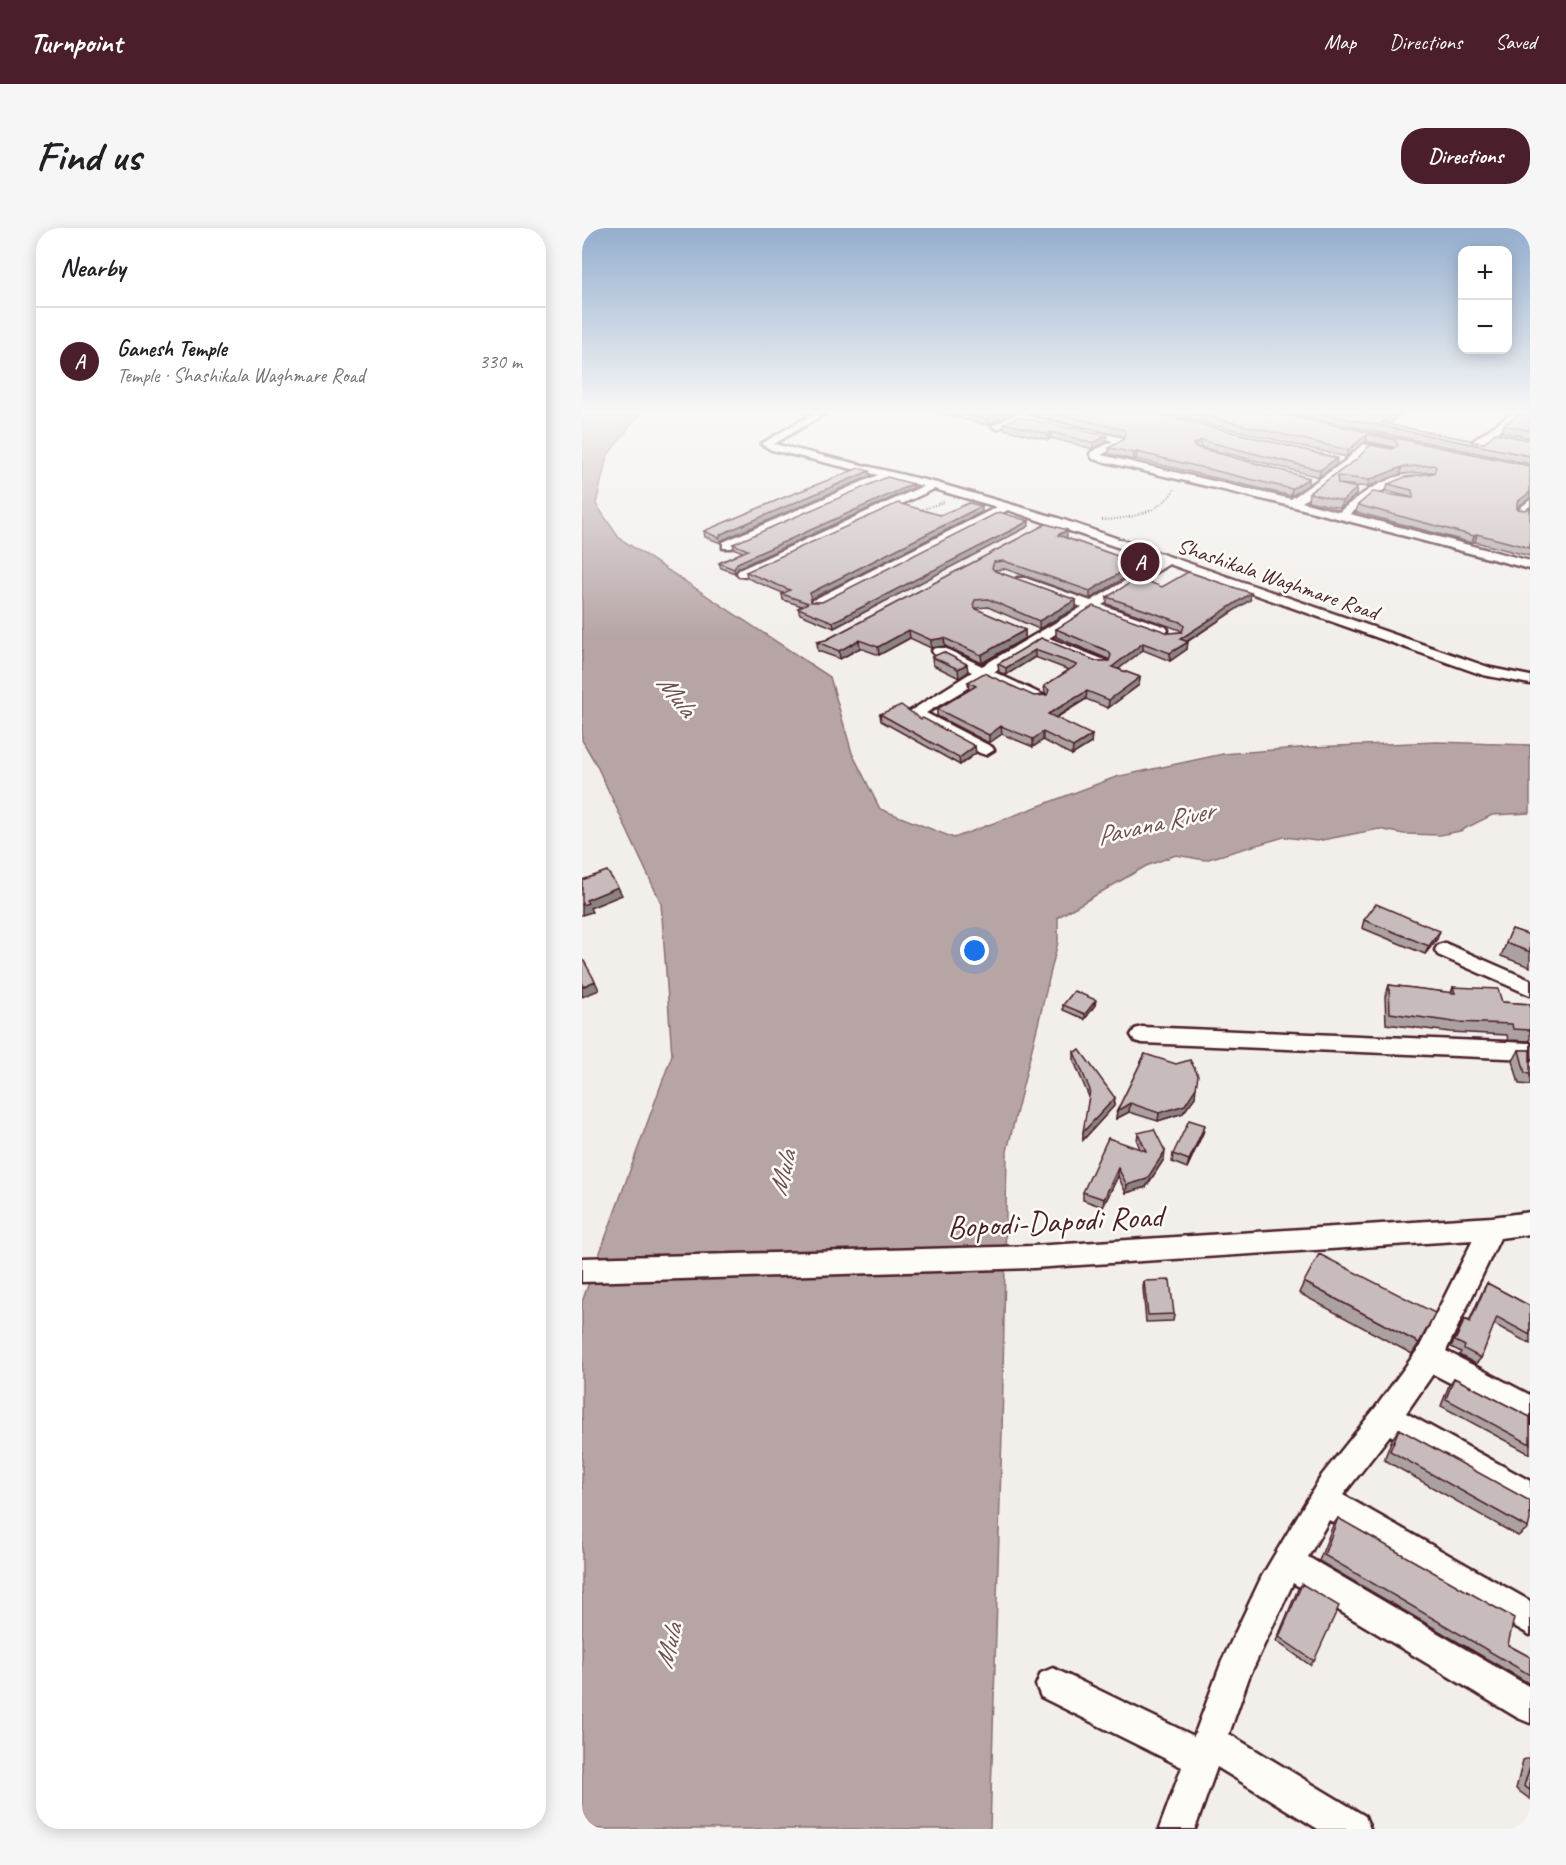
<!DOCTYPE html>
<meta charset="utf-8">
<style>
:root{--surface:#fff;--page:#f6f6f6;--text:#202124;--muted:#757577;--line:#e0e0e0;--accent:#4a1f2b}
body{margin:0;font-family:Caveat,sans-serif;background:var(--page);color:var(--text)}
.controls{position:absolute;right:18px;top:18px;display:grid;overflow:hidden;border-radius:12px;box-shadow:0 3px 15px #0003}
.controls button{width:54px;height:54px;display:grid;place-items:center;padding:0;border:0;border-bottom:2px solid var(--line);background:var(--surface);color:var(--text);font:30px sans-serif}
.you{position:absolute;left:393px;top:723px;width:21px;height:21px;margin:-15px;border:4px solid #fff;border-radius:50%;background:#1a73e8;box-shadow:0 0 0 9px #1a73e833}
.badge{display:grid;place-items:center;width:39px;height:39px;border-radius:50%;background:var(--accent);color:#fff;font-size:20px;font-weight:700}
.pin{position:absolute;translate:-50% -50%;border:3px solid #fff;box-shadow:0 2px 6px #0006}
.list{margin:0;padding:0;list-style:none}
h2{display:flex;justify-content:space-between;align-items:center;height:78px;margin:0;padding:0 24px;font-size:26px}
h2 small{font-size:20px;font-weight:400;color:var(--muted)}
.list li{display:grid;grid-template-columns:39px 1fr auto;gap:18px;align-items:center;box-sizing:border-box;height:108px;padding:0 24px;border-top:2px solid var(--line)}
.list b{display:block;font-size:22px;white-space:nowrap}
.list p{margin:0;font-size:20px;white-space:nowrap;color:var(--muted)}
.list em{font-size:20px;font-style:normal;color:var(--muted)}
.map{position:relative;flex:none;width:948px;height:1601px;overflow:hidden;border-radius:24px}
header{display:flex;align-items:center;gap:36px;box-sizing:border-box;height:84px;padding:0 30px;background:var(--accent);color:#fff}
header strong{font-size:28px}
nav{display:flex;gap:33px;margin-inline-start:auto;font-size:21px}
.intro{display:flex;align-items:center;justify-content:space-between;box-sizing:border-box;height:144px;padding:0 36px}
h1{margin:0;font-size:42px}
.button{padding:15px 27px;border-radius:24px;background:var(--accent);color:#fff;font-size:21px;font-weight:700}
main{display:flex;gap:36px;padding:0 36px}
aside{flex:1;background:var(--surface);border-radius:24px;box-shadow:0 3px 15px #0003}
.map>svg:first-child{display:block}
</style>
<header>
<strong>Turnpoint</strong>
<nav><a>Map</a><a>Directions</a><a>Saved</a></nav>
</header>
<div class="intro"><h1>Find us</h1><a class="button">Directions</a></div>
<main>
<aside>
<h2>Nearby<small></small></h2>
<ul class="list">
<li><span class="badge">A</span><div><b>Ganesh Temple</b><p>Temple · Shashikala Waghmare Road</p></div><em>330 m</em></li>
</ul>
</aside>
<div class="map">
<svg width="948" height="1601" viewBox="0 0 948 1601">
<rect width="100%" height="100%" fill="#f2efeb"/>
<filter id="ink" filterUnits="userSpaceOnUse"><feTurbulence type="fractalNoise" baseFrequency=".0167" numOctaves="2"/><feDisplacementMap in="SourceGraphic" scale="12" xChannelSelector="R" yChannelSelector="G"/><feConvolveMatrix kernelMatrix="1 2 1 2 8 2 1 2 1" color-interpolation-filters="sRGB"/></filter>
<g filter="url(#ink)">
<path fill="#b7a5a6" stroke="#8b6f75" stroke-width="1.5" d="M0,184H59L25,228L14,276L37,310L248,449L270,525L298,581L372,610L534,549L641,526L730,519L855,514L948,517V585L910,587L878,603L858,607L822,606L797,601L735,613L702,609L623,632L594,627L564,638L476,689V714L425,923L420,1205L408,1601H0V1074L90,827L79,675L14,536L0,512Z"/>
<g fill="none" stroke-linecap="round" stroke-linejoin="round">
<defs>
<path id="minor" d="M234,184H246L192,216L355,255L476,290L909,440L948,448V456L901,447L587,336L520,377L584,399L586,402L584,405H574L511,383L467,410L525,433L527,436L525,439H515L462,417L460,414L412,444L463,468L465,471L463,474H453L402,450L344,485L410,519L412,522L404,527L398,525L325,485L390,444L352,426L350,423L352,420H362L400,438L500,379L435,356L433,353L435,350H443L509,373L576,333L426,282L241,378H231L230,375L231,372L415,279L352,261L165,348H157L155,345L157,342L341,258L307,250L149,320H141V314L296,247L190,222L179,216Z
M438,184H451L445,188L541,210V216L519,227L709,271L763,233L780,216L817,222L818,224L813,227L786,221L771,237L720,274L757,284C782,263 815,240 850,246V250L821,254L803,261L768,286L948,333V341L709,278L511,231L508,226L509,224L531,213L437,192L415,201L410,198Z
M932,184L948,186V192L934,190L896,219H888V215Z
M948,272V281L942,287H934V283Z
M863,715L948,752V767L856,727L853,722L856,717Z
M560,799L948,815V831L560,815L553,813L549,807L553,801Z
M948,984V1006L918,1010L864,1123L948,1167V1196L851,1146L824,1185L948,1253V1284L808,1207L761,1267L948,1373V1407L747,1292L726,1329L948,1459V1495L936,1490L711,1355L667,1449L647,1506L783,1588L788,1601H736L635,1539L613,1601H577L600,1539L459,1469L454,1457L459,1445L471,1440L612,1508L640,1433L680,1348L740,1247L794,1179L837,1120L891,1012L451,1040L0,1054V1030L451,1018L910,989Z"/>
</defs>
<use href="#minor" stroke="#4a1f2b" stroke-width="5"/>
<path stroke="#4a1f2b" stroke-width="2" stroke-dasharray="1 2" stroke-linecap="butt" d="M335,283L362,274
M520,292C546,291 580,285 593,260"/>
<use href="#minor" fill="#fdfcf7" fill-rule="evenodd"/>
</g>
<path fill="#aca1a1" stroke="#4a1f2b" stroke-width="1.5" d="M355,184H433L405,197Z
M451,184H569L755,230L754,237L737,249L619,219L616,220L727,250L726,257L709,268L554,231L552,232L527,226V220L542,211L543,209L451,187Z
M578,184H689L948,238V270L935,280V281L944,282L948,279V328L893,314L890,315L774,284L776,277L828,269L804,263L806,256L852,245L850,244L818,246L786,259L756,256L774,267L758,280L726,273L727,265L774,232L810,221L812,220L811,219L784,213L764,229Z
M699,184H804L809,186L811,184H822L806,197L890,214L902,215L948,212V236Z
M948,187V210L920,204L922,197Z
M422,195L524,214L511,221L469,210L466,212L422,201Z
M288,248L140,312L139,315L123,309L122,303Z
M331,256V260L156,340L153,345L139,340L137,335L161,324L153,321L151,316Z
M400,284L229,371V374H240L447,298L252,400L218,386L216,380L220,378L201,372L200,366L201,365L165,350L164,344L358,287Z
M464,296L485,310H484L555,335L554,343L508,371L423,341L412,342L413,343L494,372V380L457,401L406,379L393,380L394,381L443,402V410L400,435L363,418L349,420L328,410L297,427L278,420L258,431L236,423L235,414L244,412Z
M580,359L668,372L605,414V421L588,433L561,422L536,441L558,449L557,457L526,480L504,471L474,490L509,515L490,527L461,512L451,519L420,506L407,515L355,488V481L387,462L386,454L452,468L465,467L463,465L462,458L487,442L453,429L424,447L417,444L416,436L459,410L514,433H527L526,431L474,409V401L587,405L599,404L598,402L525,376V369Z
M350,429L386,444L377,450L351,437Z
M298,486L339,491L394,525L378,537L299,493Z
M782,692L855,711L843,726L780,700Z
M930,701L948,707V739L919,728Z
M807,757L869,765L871,759L920,774L948,776V813L926,812L925,807L868,804L804,796L803,768Z
M481,777H513L503,791L481,782Z
M937,822H948V857L937,856L931,833Z
M492,824L532,878L501,912L507,869L492,833Z
M563,826L613,869L601,885L576,893L547,884L534,891L535,883Z
M556,905L582,931L564,959L544,965L536,948L521,979L501,972V964L558,921L555,913Z
M621,905L605,940L590,934L591,926Z
M562,1053L592,1086L591,1093L564,1094L561,1060Z
M722,1054L837,1115L830,1126L717,1065Z
M905,1055L948,1078V1116L912,1096L899,1130L894,1136L877,1127L879,1124L869,1119L879,1097L883,1091L887,1093L901,1062Z
M872,1150L948,1189V1226L859,1178L867,1157Z
M817,1201L946,1300L936,1308L802,1232L810,1211Z
M756,1290L926,1417L948,1429V1456L737,1333L751,1297Z
M720,1356L732,1433L728,1437L694,1413L716,1361Z
M948,1525V1571L934,1561L941,1532L947,1530Z"/>
<path fill="#8c8383" stroke="#4a1f2b" stroke-width="1.5" d="M419,184H433L405,197V191Z
M815,184H822L803,199L800,195Z
M469,204V210L466,212V206Z
M786,206L784,213L764,229L766,222Z
M525,208L524,214L511,221V215Z
M619,212V219L611,223V217Z
M555,224L554,231L552,232V225Z
M755,230L754,237L737,249L738,242Z
M820,239L818,246L786,259L787,252Z
M287,243L288,248L140,312L139,315L137,310L139,306Z
M727,250L726,257L709,268L710,261Z
M331,256V260L156,340L153,345L152,341L155,335Z
M775,260L774,267L758,280L760,273Z
M948,264V270L933,281L935,274Z
M400,278V284L229,371L230,380L228,365Z
M447,293V298L252,400L251,394Z
M485,302V310L476,315V307Z
M895,306L893,314L890,315L892,308Z
M555,335L554,343L508,371V363Z
M669,365L668,372L598,418V411Z
M494,372V380L457,401V393Z
M327,402L328,410L297,427L296,419Z
M443,402V410L400,435L399,427Z
M362,410L363,418L349,420V412Z
M277,412L278,420L258,431L257,423Z
M606,414L605,421L588,433V425Z
M561,415V422L529,447L530,439Z
M453,422V429L424,447V440Z
M385,436L386,444L377,450L376,441Z
M558,449L557,457L526,480L527,472Z
M505,463L504,471L466,494V486Z
M419,498L420,506L407,515V507Z
M461,504V512L451,519V511Z
M510,507L509,515L490,527L491,519Z
M393,518L394,525L378,537L377,530Z
M36,659L40,667L8,680L10,684L0,687V677L4,672Z
M858,703L855,711L843,726L847,718Z
M13,753L17,762L0,769V759Z
M514,772L513,777L503,791V786Z
M614,860L613,869L601,885L576,893L577,885Z
M533,870L532,878L501,912V904Z
M548,875L547,884L534,891L535,883Z
M623,897L621,905L605,940L607,932Z
M583,923L582,931L564,959L544,965L545,957Z
M536,940V948L521,979L522,971Z"/>
<path fill="#c8bbbb" stroke="#4a1f2b" stroke-width="1.5" d="M379,184H419L405,191Z
M466,184H569L755,230L738,242L619,212L611,217L613,219L727,250L710,261L555,224L552,225L527,220L542,211L543,202Z
M606,184H689L948,238V264L935,274V281L944,282L948,279V320L895,306L892,308L776,277L791,264L831,270L830,262L806,256L823,249L852,245L854,239L852,237L820,239L787,252L755,248L756,256L775,260L760,273L727,265L774,232L788,217L810,221L816,217L813,212L786,206L766,222Z
M731,184H804L809,186L812,184H815L800,195L888,212L890,214L902,215L913,205L948,212V228Z
M937,186L948,187V203L922,197Z
M437,189L525,208L511,215L469,204L466,206L422,195Z
M277,240L287,243L139,306L137,310L122,303L203,269Z
M305,249L331,256L155,335L152,341L137,335L166,322L151,316Z
M316,275L358,287L387,275L400,278L228,365L229,374H240L417,284L447,293L251,394L216,380L226,375L200,366L208,362L164,344Z
M464,296L485,302L476,307L555,335L508,363L422,333L412,334L410,340L413,343L494,372L457,393L406,371L393,372L391,377L394,381L443,402L399,427L362,410L349,412L327,402L296,419L277,412L257,423L235,414L244,412Z
M606,344L669,365L598,411L606,414L588,425L561,415L530,439L558,449L527,472L505,463L466,486L510,507L491,519L461,504L451,511L419,498L407,507L355,481L394,458L386,454L402,445L452,468L465,467L467,462L462,458L495,437L453,422L424,440L416,436L459,410L514,433H527L529,427L526,423L474,401L511,378L587,405L600,404L602,398L598,394L525,369L556,350L580,359Z
M361,424L385,436L376,441L350,429Z
M319,477L339,491L341,490L393,518L377,530L298,486Z
M25,643L36,659L4,672L6,675L0,677V652Z
M794,676L858,703L847,718L782,692Z
M930,701L948,707V724L924,715Z
M0,733H2L13,753L0,759Z
M807,757L873,765L871,759L916,761L920,774L948,776V802L931,801L930,796L872,794L808,785Z
M492,763L514,772L503,786L481,777Z
M498,822L533,870L501,904L508,862L492,824Z
M937,822H948V846L943,845Z
M563,826L594,836L608,832L616,847L614,860L603,877L577,885L548,875L535,883Z
M607,892L623,897L607,932L591,926Z
M572,901L583,923L565,951L545,957L536,940L522,971L501,964L526,910L564,923L556,905Z
M737,1026L853,1085L837,1115L722,1054Z
M588,1052L592,1086L566,1087L562,1053Z
M905,1055L948,1078V1107L915,1089L899,1130L882,1121L883,1118L873,1113L883,1091L888,1094Z
M872,1150L948,1189V1216L864,1171Z
M817,1201L948,1273V1292L946,1300L808,1223Z
M756,1290L932,1390L926,1417L948,1429V1447L742,1327Z
M720,1356L757,1378L732,1433L697,1409Z
M948,1538V1562L942,1558Z"/>
</g>
<linearGradient id="sky" x2="0" y2="1"><stop stop-color="#94aece"/><stop offset="0.45" stop-color="#f9f8f6"/><stop offset="1" stop-color="#f9f8f6" stop-opacity="0"/></linearGradient>
<rect width="948" height="408" fill="url(#sky)"/>
<g text-anchor="middle" stroke-width="5" stroke-linejoin="round" paint-order="stroke">
<g font-size="22" fill="#4a1f2b" stroke="#fdfcf7">
<text transform="translate(696 350) rotate(19)" y="8">Shashikala Waghmare Road</text>
</g>
<g font-size="27" font-style="italic" fill="#704e56" stroke="#fdfcf7">
<text transform="translate(95 467) rotate(52)" y="9">Mula</text>
<text transform="translate(573 595) rotate(-13)" y="9">Pavana River</text>
<text transform="translate(200 945) rotate(-76)" y="9">Mula</text>
<text transform="translate(86 1418) rotate(-76)" y="9">Mula</text>
</g>
<g font-size="32" fill="#4a1f2b" stroke="#fdfcf7">
<text transform="translate(473 993) rotate(-3)" y="11">Bopodi-Dapodi Road</text>
</g>
</g>
</svg>
<div class="controls">
<button>+</button>
<button>−</button>
</div>
<div class="you"></div>
<div class="pin badge" style="left:558px;top:334px">A</div>
</div>
</main>
